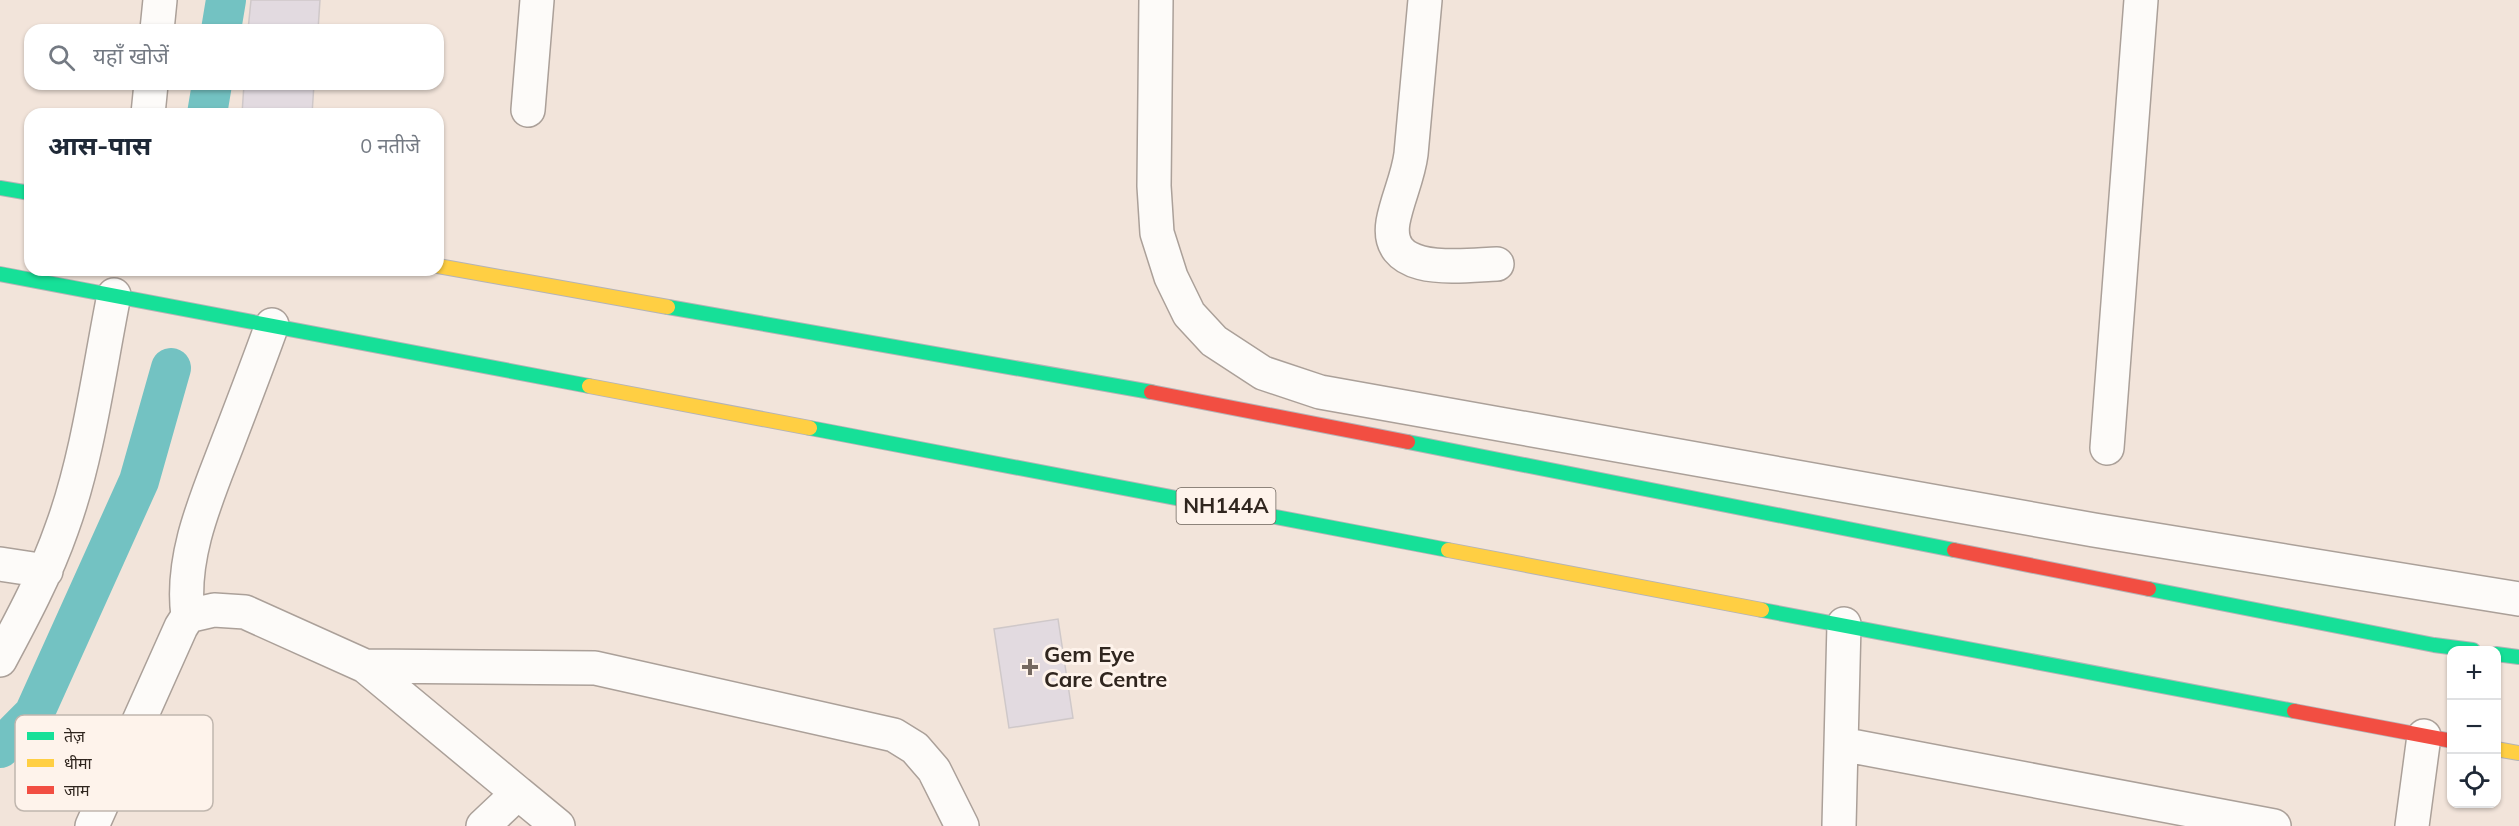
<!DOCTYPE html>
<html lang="hi">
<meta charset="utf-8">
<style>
:root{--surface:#fff;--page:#f2f2f3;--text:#1f2937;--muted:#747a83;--line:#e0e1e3}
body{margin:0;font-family:Mulish,"Noto Sans Devanagari",sans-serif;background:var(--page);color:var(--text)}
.controls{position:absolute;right:18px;bottom:18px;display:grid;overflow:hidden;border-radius:12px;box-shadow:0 2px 4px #0004}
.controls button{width:54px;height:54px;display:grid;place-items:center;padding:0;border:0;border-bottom:2px solid var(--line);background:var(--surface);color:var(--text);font:30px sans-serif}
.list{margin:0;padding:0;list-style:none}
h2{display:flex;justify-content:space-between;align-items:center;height:78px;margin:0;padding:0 24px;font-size:26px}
h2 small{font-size:20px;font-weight:400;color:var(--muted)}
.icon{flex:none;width:33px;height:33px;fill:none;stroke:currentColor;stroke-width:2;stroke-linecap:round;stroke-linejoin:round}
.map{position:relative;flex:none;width:2519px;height:826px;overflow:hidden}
.search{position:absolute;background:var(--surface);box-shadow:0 2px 4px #0004;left:24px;top:24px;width:420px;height:66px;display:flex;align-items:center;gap:15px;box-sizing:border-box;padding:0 21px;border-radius:18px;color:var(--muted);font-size:22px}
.panel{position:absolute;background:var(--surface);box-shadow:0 2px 4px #0004;left:24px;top:108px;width:420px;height:168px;border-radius:18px}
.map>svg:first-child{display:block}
</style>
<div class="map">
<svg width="2519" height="826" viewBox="0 0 2519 826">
<rect width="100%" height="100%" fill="#f2e4da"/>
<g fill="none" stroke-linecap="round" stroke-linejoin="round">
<path stroke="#73c2c2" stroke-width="40" d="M221,30L226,0
M207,114L212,84
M0,748L34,714L139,481L171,368"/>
</g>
<path fill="#e2dae0" stroke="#cfc8c9" stroke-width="1.5" d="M251,0H320L318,30H248Z
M244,84H314L312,114H242Z
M1058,619L1073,718L1009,728L994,629Z"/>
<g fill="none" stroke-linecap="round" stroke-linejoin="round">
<defs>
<path id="street" d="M1156,0L1154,186L1157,233L1171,277L1189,314L1214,341L1263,373L1320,392L2094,530L2519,599
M1425,0L1411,154C1408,178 1397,199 1393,222C1384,278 1464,265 1497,264
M157,30L160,0
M528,110L537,0
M148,114L151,84
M2107,448L2141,0
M0,564L46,571
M188,616C180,556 207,497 228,442C243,403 258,364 272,325
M0,660C23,617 46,574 62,528C88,457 99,370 114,295
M365,666L595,668L894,735L915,748L934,770L962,826
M1841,744L2274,826
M92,826L181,627L188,616L214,610L245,612L365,666L518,793
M483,826L518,793L558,826
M1839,826L1844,624
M2412,826L2424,736"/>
<path id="fast" d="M0,188L30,193
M0,274L589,386
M668,307L1151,392
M810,428L1448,550
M1408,442L1954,550
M2149,589L2434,645L2473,650
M1762,610L2294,711
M2496,654L2519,657"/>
<path id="slow" d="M438,266L668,307
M589,386L810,428
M1448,550L1762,610
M2496,749L2519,753"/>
<path id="jam" d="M1151,392L1408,442
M1954,550L2149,589
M2294,711L2452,741"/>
</defs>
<use href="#street" stroke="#aba099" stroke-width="36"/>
<use href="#fast" stroke="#b4b3b6" stroke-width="16"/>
<use href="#slow" stroke="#b4b3b6" stroke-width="16"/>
<use href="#jam" stroke="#b4b3b6" stroke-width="16"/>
<use href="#street" stroke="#fdfbf9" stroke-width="33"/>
<use href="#fast" stroke="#16e098" stroke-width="14"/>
<use href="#slow" stroke="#ffcf43" stroke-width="14"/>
<use href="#jam" stroke="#f24e42" stroke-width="14"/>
</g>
<path fill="#746860" stroke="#fef3eb" stroke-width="2" d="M1027 658h6v6h6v6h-6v6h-6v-6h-6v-6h6z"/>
<g text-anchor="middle" stroke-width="6" stroke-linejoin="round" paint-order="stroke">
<rect fill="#fef3eb" stroke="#6e645c" stroke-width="1.5" x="1176.5" y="488" width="99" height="36" rx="4.5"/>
<g font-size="21" font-weight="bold" fill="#30261f">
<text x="1226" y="513">NH144A</text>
</g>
<g font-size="22" font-weight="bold" fill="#30261f" stroke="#fef3eb" text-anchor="start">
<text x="1044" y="662">Gem Eye<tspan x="1044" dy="25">Care Centre</tspan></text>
</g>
</g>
<rect x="15" y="715" width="198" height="96" rx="9" fill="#fef3eb" stroke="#c0b6ae" stroke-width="1.5"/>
<rect x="27" y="732" width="27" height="8" fill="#16e098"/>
<rect x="27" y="759" width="27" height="8" fill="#ffcf43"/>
<rect x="27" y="786" width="27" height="8" fill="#f24e42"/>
<g font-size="16" fill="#30261f">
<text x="64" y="742">तेज़</text>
<text x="64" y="769">धीमा</text>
<text x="64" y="796">जाम</text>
</g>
</svg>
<div class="controls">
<button>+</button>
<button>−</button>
<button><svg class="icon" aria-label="locate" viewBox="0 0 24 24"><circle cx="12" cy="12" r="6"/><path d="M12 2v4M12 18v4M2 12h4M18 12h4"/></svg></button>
</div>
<div class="search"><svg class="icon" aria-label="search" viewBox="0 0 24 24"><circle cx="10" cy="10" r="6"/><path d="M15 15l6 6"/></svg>यहाँ खोजें</div>
<section class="panel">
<h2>आस-पास<small>0 नतीजे</small></h2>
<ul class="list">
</ul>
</section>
</div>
